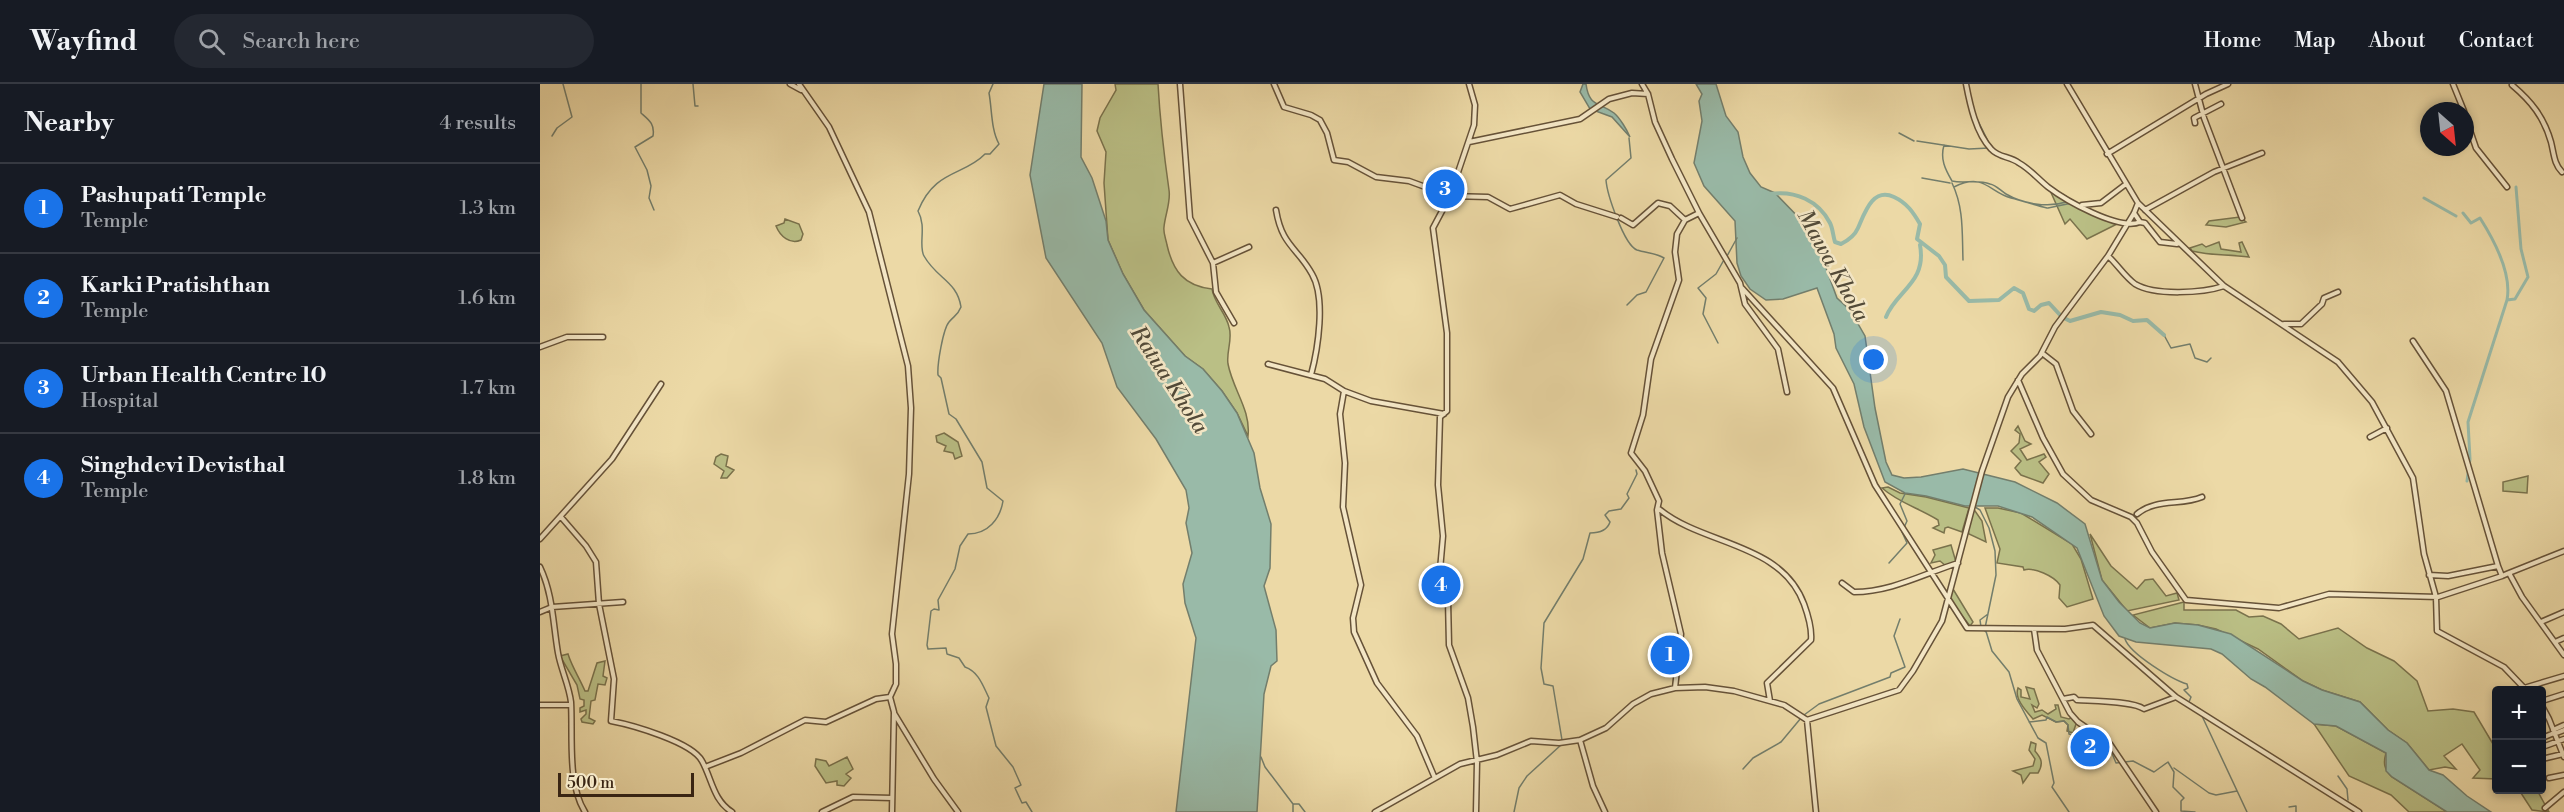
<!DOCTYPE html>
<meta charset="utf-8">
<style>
:root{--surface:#171b24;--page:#242831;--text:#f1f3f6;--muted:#9ea1a6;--line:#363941;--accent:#1a73e8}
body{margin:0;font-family:"Libre Bodoni",serif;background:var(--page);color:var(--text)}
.controls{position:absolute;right:18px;bottom:18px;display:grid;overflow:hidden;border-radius:6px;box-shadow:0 3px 9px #0003}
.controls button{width:54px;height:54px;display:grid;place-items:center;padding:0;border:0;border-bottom:2px solid var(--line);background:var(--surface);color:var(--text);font:30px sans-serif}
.compass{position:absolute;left:1880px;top:18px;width:54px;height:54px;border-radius:50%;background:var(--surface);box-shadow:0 3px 9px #0003;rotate:153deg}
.scale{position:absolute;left:18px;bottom:15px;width:136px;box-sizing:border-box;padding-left:6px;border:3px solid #3a2513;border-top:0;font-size:16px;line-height:21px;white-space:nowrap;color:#3a2513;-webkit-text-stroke:4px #f3e6c5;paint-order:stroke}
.you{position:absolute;left:1334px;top:276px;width:21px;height:21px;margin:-15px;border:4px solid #fff;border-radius:50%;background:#1a73e8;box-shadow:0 0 0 9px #1a73e833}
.badge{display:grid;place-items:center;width:39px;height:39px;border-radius:50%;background:var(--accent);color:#fff;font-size:20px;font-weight:700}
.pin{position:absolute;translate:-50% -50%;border:3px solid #fff;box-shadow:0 2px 6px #0006}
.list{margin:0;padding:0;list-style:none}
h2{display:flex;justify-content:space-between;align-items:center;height:78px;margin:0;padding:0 24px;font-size:26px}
h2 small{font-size:20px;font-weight:400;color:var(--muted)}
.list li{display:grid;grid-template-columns:39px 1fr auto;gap:18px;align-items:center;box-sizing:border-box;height:90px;padding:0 24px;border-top:2px solid var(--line)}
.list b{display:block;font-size:22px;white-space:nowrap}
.list p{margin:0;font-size:20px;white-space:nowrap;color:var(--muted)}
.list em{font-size:20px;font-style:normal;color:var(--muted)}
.icon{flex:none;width:33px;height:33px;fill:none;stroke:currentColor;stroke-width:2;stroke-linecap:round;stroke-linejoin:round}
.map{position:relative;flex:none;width:2024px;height:728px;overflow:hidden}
header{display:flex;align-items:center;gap:36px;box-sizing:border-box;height:84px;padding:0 30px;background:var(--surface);border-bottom:2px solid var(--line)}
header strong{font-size:28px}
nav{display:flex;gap:33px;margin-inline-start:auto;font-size:21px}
.search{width:420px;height:54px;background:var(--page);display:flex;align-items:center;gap:15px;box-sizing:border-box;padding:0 21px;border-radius:33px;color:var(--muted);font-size:22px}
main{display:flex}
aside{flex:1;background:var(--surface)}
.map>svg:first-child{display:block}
</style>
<header>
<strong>Wayfind</strong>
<div class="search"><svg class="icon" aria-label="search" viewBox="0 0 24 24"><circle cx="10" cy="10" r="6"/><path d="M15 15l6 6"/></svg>Search here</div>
<nav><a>Home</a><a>Map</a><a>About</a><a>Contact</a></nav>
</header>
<main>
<aside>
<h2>Nearby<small>4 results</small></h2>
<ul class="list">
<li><span class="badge">1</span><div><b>Pashupati Temple</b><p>Temple</p></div><em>1.3 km</em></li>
<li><span class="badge">2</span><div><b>Karki Pratishthan</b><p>Temple</p></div><em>1.6 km</em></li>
<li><span class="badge">3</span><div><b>Urban Health Centre 10</b><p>Hospital</p></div><em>1.7 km</em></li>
<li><span class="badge">4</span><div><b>Singhdevi Devisthal</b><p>Temple</p></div><em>1.8 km</em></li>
</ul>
</aside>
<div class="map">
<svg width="2024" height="728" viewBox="0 0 2024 728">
<rect width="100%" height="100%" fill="#ecd9a6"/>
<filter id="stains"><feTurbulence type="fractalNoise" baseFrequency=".00333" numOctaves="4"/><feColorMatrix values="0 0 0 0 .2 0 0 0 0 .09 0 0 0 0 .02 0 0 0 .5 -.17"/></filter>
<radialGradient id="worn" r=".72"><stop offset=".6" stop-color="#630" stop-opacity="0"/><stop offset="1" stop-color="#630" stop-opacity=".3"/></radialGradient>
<path fill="#babf85" stroke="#7a724c" stroke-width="1.5" d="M575,0H618C620,36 624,71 629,106C631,118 625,131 624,143C623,149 626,155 627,161C633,187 644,202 672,205C674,219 686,229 689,243C693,255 686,268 688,280C693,306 711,326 708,352L697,329L682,307L663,285L645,272L604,226L583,190L568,156L564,99L566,68L557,47L560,34L576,6Z
M1509,104L1549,127L1579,139L1547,155L1530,135L1525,140Z
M1700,133L1706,138L1686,143L1666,141L1669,137Z
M245,135L259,140L263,150L261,156C250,161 240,152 236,142L244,139Z
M1679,158L1681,165L1701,168L1699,159L1702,158L1709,173C1687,170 1671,172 1652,167L1650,164L1662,160L1666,163Z
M1478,342L1485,357L1491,360L1480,365L1487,376L1504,370L1506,373L1499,378L1509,390L1503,399L1481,391L1475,384L1481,377L1471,367L1479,359L1480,350L1475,346Z
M404,349L418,358L422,372L415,375L413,369L404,367L406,362L397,358L396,352Z
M181,370L188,372L186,382L194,386L187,394H181L184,387L174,380L176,373Z
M1988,392L1987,409L1963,407V398Z
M1348,403L1360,409L1386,413L1429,424L1422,448L1408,443L1405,444L1404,449L1393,444L1399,441L1398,436C1379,424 1359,419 1342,404Z
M1433,424L1442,437L1446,458L1429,450L1427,444Z
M1445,424H1458L1481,429L1532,460L1541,475L1553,515L1527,523L1519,514L1520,501C1514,492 1494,483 1484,486L1483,483L1457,479L1460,465Z
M1550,450L1571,482L1597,505L1605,496L1613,495L1626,512L1637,509L1639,516L1587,527L1562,496Z
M1411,461L1416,478L1406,482L1400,477L1391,479L1395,471L1393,466Z
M1413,505L1433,538L1430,542L1409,515Z
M1644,518V526H1696L1709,533L1723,532L1741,540L1759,555L1798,544L1827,564L1854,577L1877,597L1888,627L1913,625L1934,628L1956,665V695L1933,694L1940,686L1922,660L1904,672L1916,685L1905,683L1889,686L1867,659L1848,646L1820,618L1782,606L1763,597L1718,565L1676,545L1658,541L1635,539L1610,544L1593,531Z
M28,570C32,583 39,593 45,607H48L57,579L65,577L63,592L67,594L65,601L58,600L55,616L51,617L49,634L55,637L53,640L42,638L41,635L46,630V626L40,628V624L44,622V616L40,615L37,601L20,572Z
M1486,603L1494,605L1499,620L1497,624L1492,621L1495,628L1502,626L1508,630L1516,625L1515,621H1518L1521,633L1529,635L1532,633L1537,637L1533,649L1527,647L1528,641L1524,637L1516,638L1502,631L1493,635C1485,626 1474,614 1478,604L1481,606V613L1490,615Z
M1774,640L1796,642L1846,669C1843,679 1844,685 1852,693L1907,728H1869L1851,711L1809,692Z
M1491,658L1496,660L1495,667C1501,674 1504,679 1498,689H1490L1483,699L1481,691L1473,687L1493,682L1495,675L1489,666Z
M307,673L313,685L306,690L311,694L304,702L297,701V697L286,699L275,682L276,675L286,677L289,682Z
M1979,706H1997L2009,728L1992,726Z"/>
<path fill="#99baa8" stroke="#737e6c" stroke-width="1.5" d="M504,0H542L541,73L552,94L566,137L568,156L583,190L604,226L645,272L663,285L682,307L697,329L714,369L720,404L731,440L730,484L724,502L736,546L737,577L731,582L724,610L717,728H636L656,554L645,519L643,500L652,469L646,439L649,424L646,406L616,355L577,303L562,259L506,174L490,91Z
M1043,0H1046C1049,23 1059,18 1074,29C1080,34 1087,46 1090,53L1072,33L1050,25L1040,8Z
M1156,0H1176L1186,32L1198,48L1203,73L1210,89L1221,103L1235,109L1265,140L1278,162L1297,214L1310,226L1325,252L1335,324L1346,378L1352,391L1364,394L1381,393L1423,385L1475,398L1517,419L1545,440L1562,496L1579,518L1600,539L1610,544L1635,539L1658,541L1691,550L1763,597L1782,606L1820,618L1848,646L1867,659L1889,686L1903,691L1927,712L1951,728H1907L1852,693L1846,687V669L1796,642L1774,640L1725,603L1711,595L1682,570L1671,565L1596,558L1579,552L1564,532L1537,464L1492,433L1458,422H1425L1386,412L1365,409L1345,398L1324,343L1314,300L1296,264L1294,250L1277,204L1243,215L1226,216L1210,205L1201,192L1197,179L1195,137L1164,102L1154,79L1162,37L1159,17L1162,10Z"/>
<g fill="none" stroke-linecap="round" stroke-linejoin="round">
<path stroke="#737e6c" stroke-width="1.5" d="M101,0V29C109,36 115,40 113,52L95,63L107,86L111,102L109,114L114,126
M153,0L155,22H158
M453,0L449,9C452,25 451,46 459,60L450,70H445C424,92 395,85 378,127C387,143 378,161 384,172C397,195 417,197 421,223C418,231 414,232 409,238C403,245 397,281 398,291L401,294L409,330L416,335L442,378L447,404L463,417C460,435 448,450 428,450L420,462L415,485L398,516L399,526L394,525L391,527L387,561L388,565L406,564L407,570L419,574L425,583C439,588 443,602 449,614L446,623L456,662L473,683L481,701L475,704L482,719L486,718L492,728
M1435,31L1449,59
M1546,35L1585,101
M1359,49L1374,57
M12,52L17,44L32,33L23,0
M1377,57L1429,65L1449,64
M1404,61C1400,75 1405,85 1412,97C1424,100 1437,95 1450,100C1456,101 1461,107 1466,110C1483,120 1508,124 1526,118
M1382,94L1410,99
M1412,99C1424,124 1422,149 1423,176
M1414,103C1444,88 1449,108 1471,114C1483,117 1495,121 1507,124
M1522,110L1533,117
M1508,124L1532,119
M1567,136L1577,140
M1187,172L1197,154
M1087,221L1097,211L1106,208L1124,174C1116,169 1106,169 1097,166C1084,161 1067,110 1066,96L1091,74L1089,54
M1624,251L1631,264L1650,260L1655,274L1667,278L1671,274
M1178,259L1163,230L1166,214L1158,204L1176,190L1185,174
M1435,423L1440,426L1449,444L1455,467L1456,491L1445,544L1452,567L1469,588L1477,615L1498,654L1506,659L1514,699L1512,703L1529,728
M1349,479L1367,459L1362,448L1367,437L1360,420L1365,410
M1446,548L1441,543L1440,536L1448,530
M1585,555C1590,570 1633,596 1647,600L1648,604L1644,606L1651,613L1649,618L1661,626
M1662,627L1668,631
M1264,631L1279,620L1350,593L1351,589L1365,583L1354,552L1360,535
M1662,632L1707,728
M1489,638L1506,636L1507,633L1516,638L1524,637L1528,641L1529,650L1541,653L1555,662L1558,658H1566
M1022,656L1013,602L1004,600L1001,584L1004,539L1043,475L1050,449C1059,449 1067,447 1070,438L1065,431L1069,427L1081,425L1089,414L1087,410L1097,390L1096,386
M1569,662L1576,679L1593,677L1614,688L1628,678L1634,688L1633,703L1644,714L1641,717V727L1655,728
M721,673L725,683L753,720V728
M1634,684L1669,709L1676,711L1697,707
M1203,685L1213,674L1241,658L1261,634
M1798,692L1807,705L1808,716
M1784,704L1816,723
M753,720H759L765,728
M1749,723L1756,722V728
M974,728L979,704L987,692L1021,661"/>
<path stroke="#99baa8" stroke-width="3" d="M1884,114L1916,132
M1923,129L1931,139L1940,134C1954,156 1972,190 1967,216
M1927,397L1930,375L1928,338L1967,216L1975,215L1988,193L1981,165L1976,103"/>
<path stroke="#99baa8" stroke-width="4" d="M1230,110C1255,106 1279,117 1290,139C1293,145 1293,152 1295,158L1301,160C1307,157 1315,151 1318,144C1325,128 1333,103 1354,113C1367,119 1373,128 1380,140L1377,155L1399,172L1405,181L1406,193L1429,217L1459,216L1474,204L1483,209L1489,225L1494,227L1501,221L1509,219L1521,232
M1346,233C1356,207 1387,199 1380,161
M1524,234L1530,237L1561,228L1580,231L1593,237L1607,236L1624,251"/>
<defs>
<path id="minor" d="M250,0L261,6
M259,0L289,43L329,128L368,282L371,324L369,390L352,550L356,580V600L350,613L354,628L352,728
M640,0L650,134L673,179L676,208L694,239
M734,0L744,23L771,31L780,36L787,49L794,76L808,78L836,93L869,97L910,112L948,113L970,125L1020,111L1036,120L1077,133
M929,0L935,21L934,41L910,112L893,144L907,249V327L900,333L898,401L903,452L900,486L902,504L908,516L909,561L928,614L933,643L937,678L936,728
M1102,0L1108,10L1115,38L1132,75L1159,129L1200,199L1205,220L1238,265L1247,308
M1426,0C1430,21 1436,49 1451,65C1459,74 1470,72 1479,79C1490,85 1498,95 1508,103C1525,116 1579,147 1600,138L1594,129
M1527,0L1598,119L1684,202L1798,278L1832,318L1873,394L1884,470L1896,513L1897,547L1964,583L1986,606
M1655,0L1664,34L1702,134
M1913,0L1924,27
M1972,1C1991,17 2004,33 2011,58C2014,70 2014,80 2022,88
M1925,32L1936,64L1967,103
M1655,39L1654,34L1681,20
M929,58L1040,35L1069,15L1092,9L1108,10
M1567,70L1666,10L1688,0
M1542,121L1561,119L1586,100
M736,126C742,162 757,163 772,190C786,214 778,265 771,291
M1605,126L1674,88L1722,69
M1081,134L1093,141L1118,119L1130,122L1145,136
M1600,138L1605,139L1620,158L1637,160
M1568,172C1577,180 1585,193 1595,200C1615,212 1663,209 1684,202
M673,179L709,163
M1202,204L1293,304L1335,401L1427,544L1525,545L1553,541L1636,613L1819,728
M1744,240H1761L1782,220L1784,214L1798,208
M1873,257L1906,307L1958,482
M0,263L27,253H63
M1502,269L1516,280L1533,327L1551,350
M728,280L785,295L804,307L831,317L904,330
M1478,296L1503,354L1523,390L1551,416L1591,433L1597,439L1612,468L1646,516L1739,524L1789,510L1898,513L1962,492
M804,307L800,330L805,379L803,423L821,501L813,534L814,548L837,599L877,652L894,692
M1830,353L1847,344
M1119,425C1164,462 1241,458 1264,520C1268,531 1272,545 1271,556L1227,599L1230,617
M1597,430C1616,414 1641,422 1662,413
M21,433L46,462L56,478L59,520L74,595L71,637C92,641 152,658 162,677C172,695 173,716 192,728
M0,455L72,375L121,300
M0,483C13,510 13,540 18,569C21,586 29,601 31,618C33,651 27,700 45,728
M1969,489L2024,467
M1889,491L1908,492L1958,482L1962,492L1969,489L1982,513L2024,571
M1302,499L1314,508C1351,508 1383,490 1418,479
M0,528L12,523L83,518
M2001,538L2024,528
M1494,545L1497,566L1530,629L1538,638L1570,660L1616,728
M2015,558L2024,554
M1135,604L1141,550L1122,469L1117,426L1119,417L1105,387L1091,369L1103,331L1111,275L1139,196L1135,168L1137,150L1145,136L1159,129
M1984,604L2024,592
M1523,615L1534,613L1537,616C1552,617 1593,617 1604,625L1636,613
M2002,617L2024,610
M0,621H31
M2002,622L2009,635L2024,673
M354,629L394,695L418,728
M1267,636L1359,606L1373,587L1402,537L1442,387L1468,313L1482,290L1500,272L1515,243L1568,172L1594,129L1598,119
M2013,646L2024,641
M2014,650L2024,646
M2002,654L2014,649
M1040,656L1053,702L1065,728
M2005,662L2024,655
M2002,675L2023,670
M165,683L201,669L265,636L286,638L336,615L350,613
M2009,694L2024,691
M2005,724L2024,708
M282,728L313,713L352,714
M835,728L920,680L957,671L991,657L1019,659L1040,656L1066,644L1093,620L1111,610L1135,604L1165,603L1194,607L1244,621L1267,636L1276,728"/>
</defs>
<use href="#minor" stroke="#665238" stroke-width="7"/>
<use href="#minor" stroke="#f3e6c5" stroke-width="4"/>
</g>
<g text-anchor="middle" stroke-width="5" stroke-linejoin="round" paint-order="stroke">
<g font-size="22" font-style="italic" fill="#524a38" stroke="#f3e6c5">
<text transform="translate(1294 181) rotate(61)" y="8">Mawa Khola</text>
<text transform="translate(630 295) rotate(57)" y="8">Ratua Khola</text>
</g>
</g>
<rect width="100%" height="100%" filter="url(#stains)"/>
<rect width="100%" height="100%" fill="url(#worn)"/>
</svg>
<div class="controls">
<button>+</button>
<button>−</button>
</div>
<svg class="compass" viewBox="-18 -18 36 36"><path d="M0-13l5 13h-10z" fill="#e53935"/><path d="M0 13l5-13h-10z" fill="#9ea1a6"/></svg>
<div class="scale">500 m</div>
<div class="you"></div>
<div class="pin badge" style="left:1130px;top:571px">1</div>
<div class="pin badge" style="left:1550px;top:663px">2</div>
<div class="pin badge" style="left:905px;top:105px">3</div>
<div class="pin badge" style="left:901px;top:501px">4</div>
</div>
</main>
